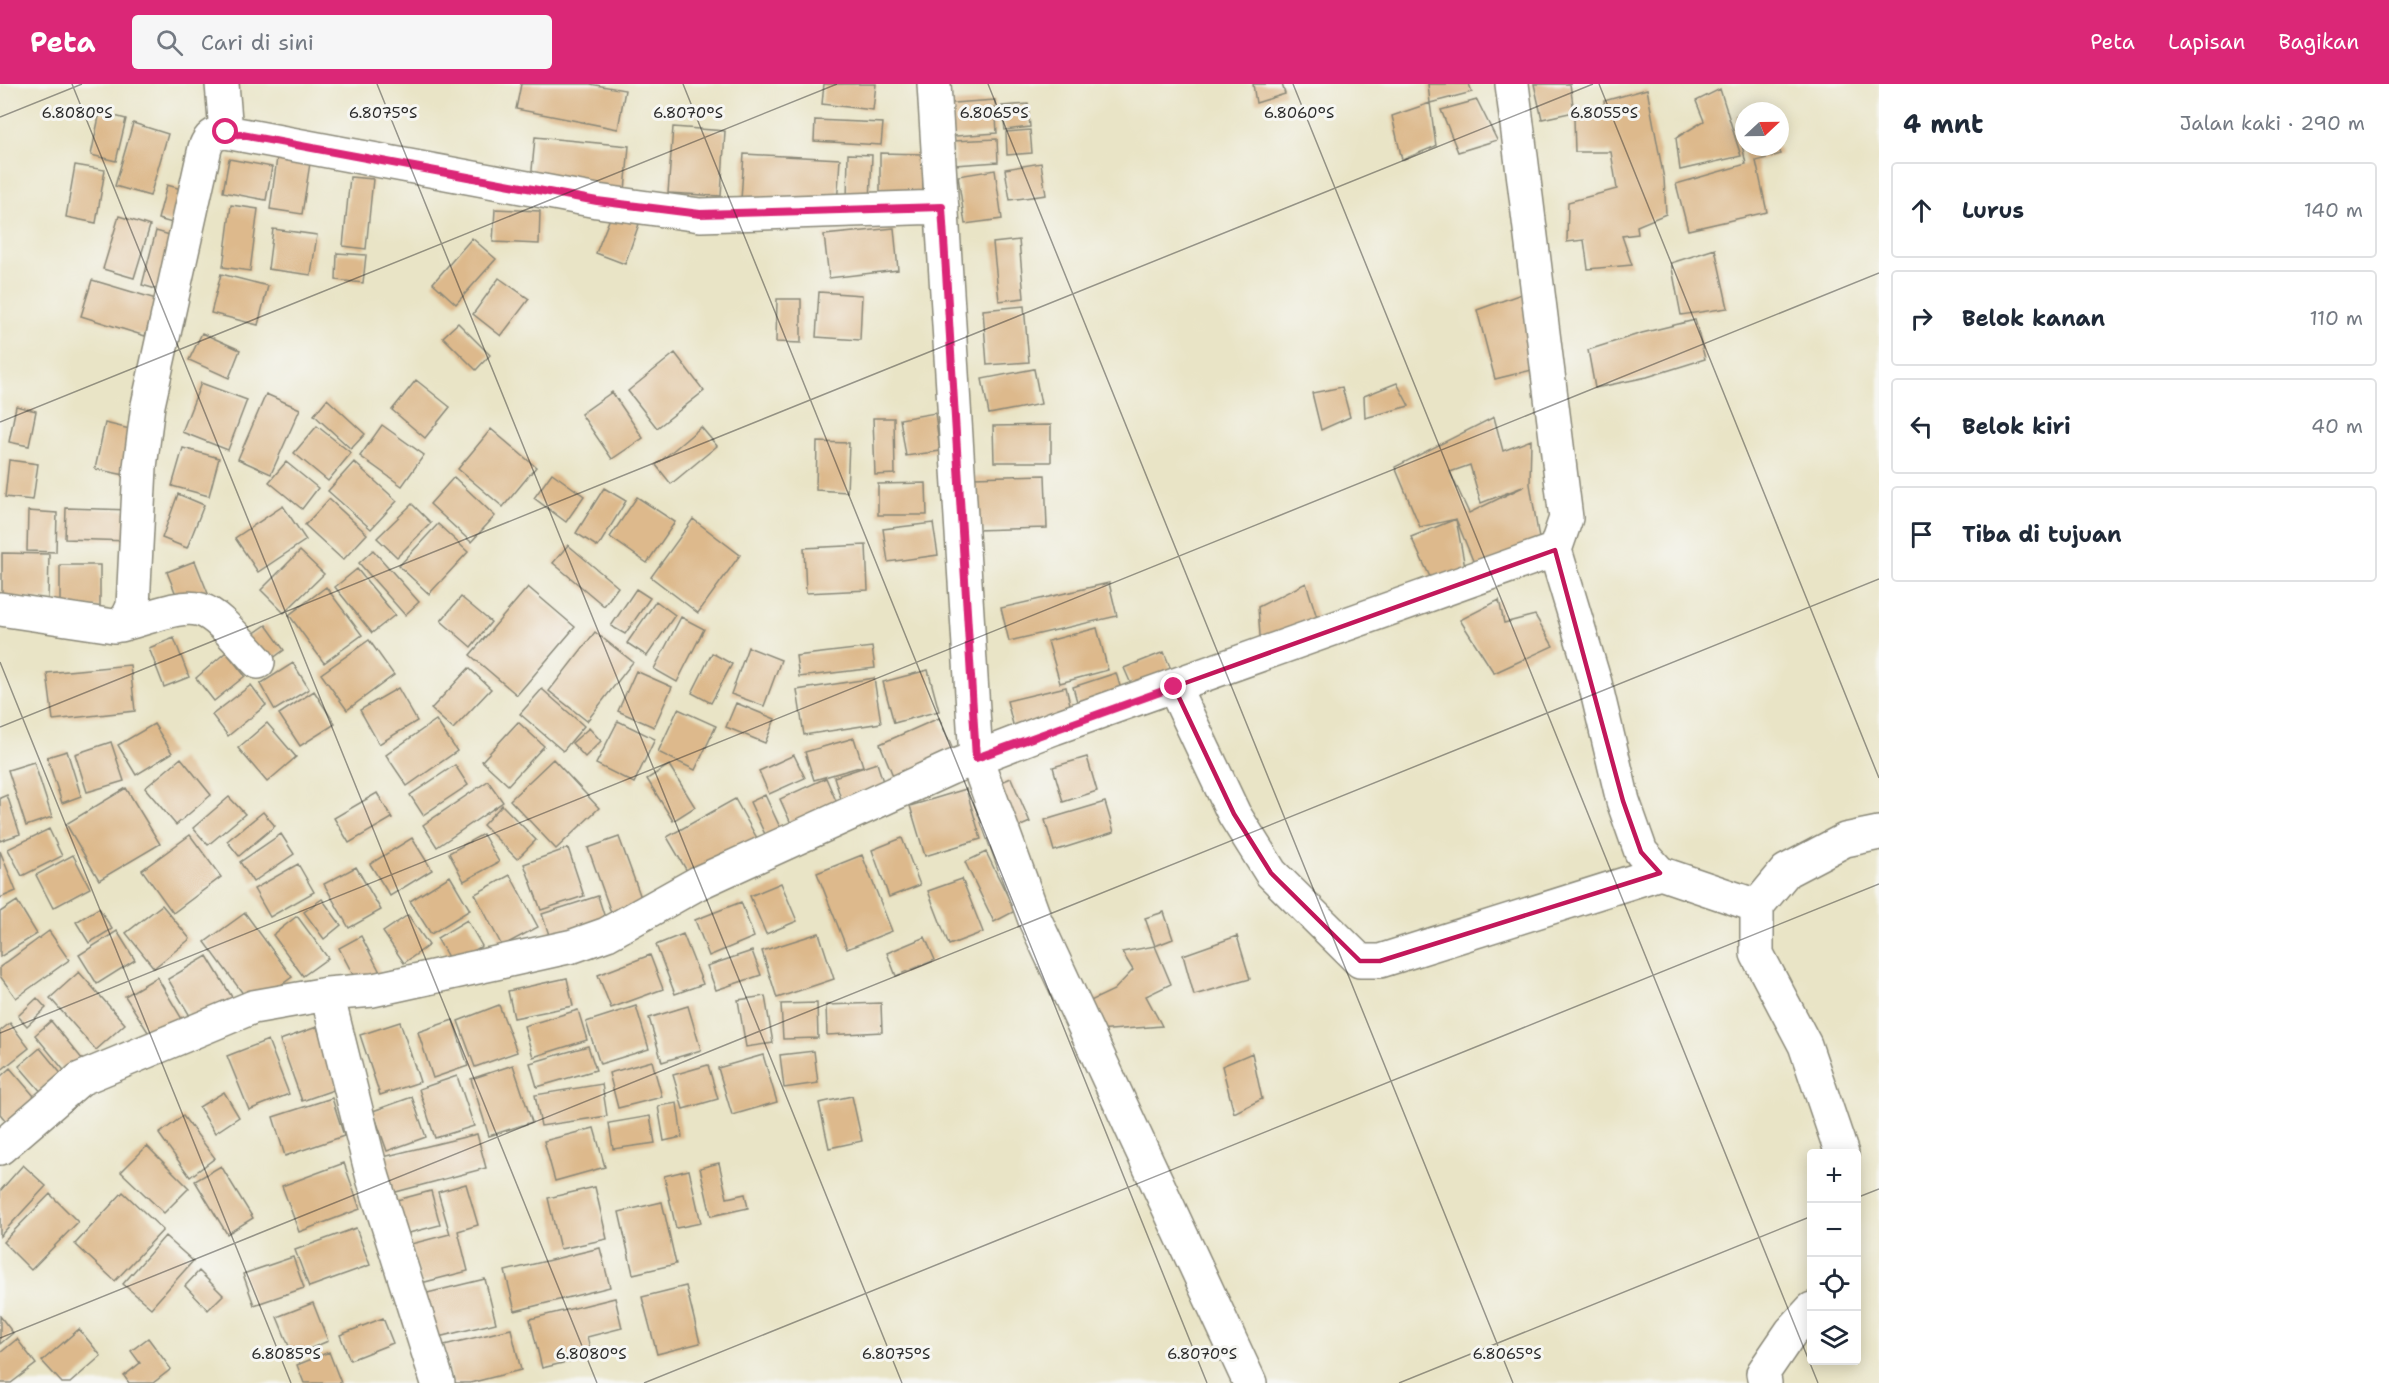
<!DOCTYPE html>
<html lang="id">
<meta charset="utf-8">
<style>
:root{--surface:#fff;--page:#f6f6f7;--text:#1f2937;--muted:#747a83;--line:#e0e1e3;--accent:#db2777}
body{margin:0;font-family:"Shantell Sans",sans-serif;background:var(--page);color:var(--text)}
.controls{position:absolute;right:18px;bottom:18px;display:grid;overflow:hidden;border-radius:6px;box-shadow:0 3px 15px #0003}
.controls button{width:54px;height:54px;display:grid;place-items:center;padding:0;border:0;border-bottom:2px solid var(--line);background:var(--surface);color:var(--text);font:30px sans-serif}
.compass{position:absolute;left:1735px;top:18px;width:54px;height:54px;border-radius:50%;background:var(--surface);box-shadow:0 3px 15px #0003;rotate:68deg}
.stop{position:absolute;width:18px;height:18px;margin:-14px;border:4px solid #db2777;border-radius:50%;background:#fff}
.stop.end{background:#db2777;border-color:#fff;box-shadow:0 2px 6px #0008}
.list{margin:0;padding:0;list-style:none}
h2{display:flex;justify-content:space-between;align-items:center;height:78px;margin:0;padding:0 24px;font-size:26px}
h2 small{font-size:20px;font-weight:400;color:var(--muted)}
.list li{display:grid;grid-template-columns:39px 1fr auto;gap:18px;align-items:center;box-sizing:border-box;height:96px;margin:0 12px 12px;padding:0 12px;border:2px solid var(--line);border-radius:6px}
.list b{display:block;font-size:22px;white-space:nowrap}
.list em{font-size:20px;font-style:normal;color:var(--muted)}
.icon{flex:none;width:33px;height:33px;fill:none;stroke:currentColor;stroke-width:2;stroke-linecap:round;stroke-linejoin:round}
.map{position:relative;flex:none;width:1879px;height:1299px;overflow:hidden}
header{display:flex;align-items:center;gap:36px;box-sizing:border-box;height:84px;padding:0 30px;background:var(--accent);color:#fff}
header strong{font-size:28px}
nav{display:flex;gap:33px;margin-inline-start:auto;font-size:21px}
.search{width:420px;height:54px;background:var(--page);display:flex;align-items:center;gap:15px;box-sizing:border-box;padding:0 21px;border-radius:6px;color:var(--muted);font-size:22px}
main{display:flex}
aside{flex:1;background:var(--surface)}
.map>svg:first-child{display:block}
</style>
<header>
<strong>Peta</strong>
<div class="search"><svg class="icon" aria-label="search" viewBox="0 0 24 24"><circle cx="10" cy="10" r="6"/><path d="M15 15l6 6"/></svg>Cari di sini</div>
<nav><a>Peta</a><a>Lapisan</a><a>Bagikan</a></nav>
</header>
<main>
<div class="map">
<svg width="1879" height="1299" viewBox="0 0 1879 1299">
<rect width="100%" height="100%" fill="#f6f6f2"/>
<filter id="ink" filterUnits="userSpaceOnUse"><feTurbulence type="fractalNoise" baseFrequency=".0167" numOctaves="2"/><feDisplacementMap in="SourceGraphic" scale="12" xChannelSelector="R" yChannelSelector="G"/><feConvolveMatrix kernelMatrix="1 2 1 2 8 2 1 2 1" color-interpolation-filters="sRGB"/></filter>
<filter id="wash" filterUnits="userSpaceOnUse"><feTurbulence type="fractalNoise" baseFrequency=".008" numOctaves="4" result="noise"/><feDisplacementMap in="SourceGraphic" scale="24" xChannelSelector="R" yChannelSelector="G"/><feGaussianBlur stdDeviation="1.35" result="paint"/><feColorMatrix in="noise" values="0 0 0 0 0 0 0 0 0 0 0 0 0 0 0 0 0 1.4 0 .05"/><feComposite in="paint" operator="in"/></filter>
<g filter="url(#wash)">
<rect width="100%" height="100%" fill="#e9e4c6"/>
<g id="blocks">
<path fill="#ddb98c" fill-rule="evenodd" d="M521,0H590L625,6L618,45L516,25Z
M824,0H876L873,26L822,20Z
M1253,0H1282L1285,10L1256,19Z
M1428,0H1469L1472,8L1430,19Z
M1534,0H1570L1574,28L1542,35Z
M1647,5L1664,95L1666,130L1637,142L1638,150L1622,152L1632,181L1588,185L1584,156L1567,158L1568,118L1617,105L1611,68H1575L1574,34L1606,31L1604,17Z
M1720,5L1741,72L1680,86L1676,54L1704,37L1696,17Z
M995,16L997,49L942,53L939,20Z
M1477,16L1497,56L1458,68L1441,26Z
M1430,19L1436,62L1402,76L1392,32Z
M1028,20L1030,43L1005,46L1002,22Z
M100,28L126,35L116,77L91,71Z
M1744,30V63H1778L1781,70L1756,77L1767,128L1688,146L1676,100L1746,80L1736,32Z
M815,36L883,39L881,61L814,57Z
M133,39L168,50L150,112L115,102Z
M673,43L725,47L721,112L668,109Z
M1030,46L1032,69L1007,71L1006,48Z
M535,53L629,62L625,107L531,97Z
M997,55L998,78L955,81L953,57Z
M880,69L923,70V113H880Z
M744,70L840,75L837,121L741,116Z
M848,70L872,71L870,118L847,117Z
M277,74L310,79L302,130L270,125Z
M229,75L272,83L266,116L223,108Z
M1041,79L1046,111L1010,116L1005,85Z
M75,81L105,86L96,139L66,133Z
M995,86L1002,135L965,140L958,92Z
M350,93L373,95L366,165L343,162Z
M167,101L192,108L183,142L158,135Z
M231,121L258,125L250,187L223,183Z
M495,125L540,127L539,160L493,158Z
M612,129L639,140L625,180L596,169Z
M119,132L150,142L134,194L103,185Z
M894,144L898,186L829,194L824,151Z
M273,145L317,151L311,191L268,185Z
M156,147L180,154L166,208L142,201Z
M472,154L496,175L456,220L433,199Z
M1019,156L1024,214L999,217L993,159Z
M1715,165L1728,224L1681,231L1671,179Z
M337,169L366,171L363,199L336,196Z
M221,190L268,202L258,241L211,229Z
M499,194L529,215L501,252L473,230Z
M92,196L156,215L145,252L81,232Z
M819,208L862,211L860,256L816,253Z
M1524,209L1532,286L1495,295L1477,226Z
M777,215H801V259L776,258Z
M1024,222L1029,278L987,281L983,226Z
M1695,236L1705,275L1647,293L1595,304L1588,266L1642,249Z
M458,239L490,271L476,286L443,253Z
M202,249L240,266L229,294L189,276Z
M675,269L704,307L657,344L628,307Z
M1034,285L1041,320L989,330L982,295Z
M416,296L450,323L425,354L392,326Z
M201,299L247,316L228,366L182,348Z
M1397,299L1409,322L1365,334L1364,312Z
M1342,303L1350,333L1321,346L1312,309Z
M612,308L643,354L612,375L581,330Z
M266,310L300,325L271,390L238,375Z
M327,315L365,350L351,365L314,331Z
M16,322L36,327L29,362L9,358Z
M935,329L940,367L906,372L900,335Z
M1494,333L1503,367L1531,356L1530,400L1540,461L1476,484L1456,435L1420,443L1395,383ZM1470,381L1481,419L1525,402L1469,429L1450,388Z
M873,334H894L895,390L875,391Z
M105,339L134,346L125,391L95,385Z
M382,341L424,371L402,402L360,372Z
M1051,341V378H994L993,342Z
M317,342L351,369L328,397L294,369Z
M701,343L717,362L671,400L656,381Z
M491,345L536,383L503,423L458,385Z
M817,358L849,359L847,408L816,406Z
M183,364L219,374L209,412L172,402Z
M9,376L38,380L33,416L5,413Z
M286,378L318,404L302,425L269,398Z
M354,378L397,417L371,445L328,407Z
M552,389L584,412L566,438L534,414Z
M1045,391L1047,444L975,446L973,393Z
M454,393L495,432L471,458L430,420Z
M926,399L927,431H878V400Z
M604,404L626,417L598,463L576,449Z
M178,410L204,421L187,464L162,454Z
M637,413L675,438L647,479L610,453Z
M329,415L367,450L343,476L305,441Z
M412,420L431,439L397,473L377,454Z
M283,422L306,456L258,488L235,454Z
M66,424L131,426L130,457L65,455Z
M28,427L57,429L56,468L27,467Z
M693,435L740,471L698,529L651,493Z
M1456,435L1466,488L1433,499L1411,453Z
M933,439L938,471L888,478L883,445Z
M438,440L468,468L429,510L399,482Z
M568,461L618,503L604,522L553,479Z
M866,461L868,506L806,509L804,464Z
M373,466L419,518L405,531L359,479Z
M300,467L324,490L284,529L261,506Z
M2,469L49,470L48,515L2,514Z
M195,477L209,512L181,523L167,488Z
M60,481H100V524L60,523Z
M357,485L395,531L372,549L335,503Z
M1109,499L1117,532L1009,557L1001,524Z
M1306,499L1320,543L1261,565L1258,523Z
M326,503L362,551L324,579L289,531Z
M528,503L575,543L517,611L470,571Z
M636,505L650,514L625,550L611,542Z
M461,513L491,538L471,563L441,537Z
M1499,516L1504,539L1535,531L1553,562L1494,589L1460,536Z
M656,517L675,531L647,572L627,559Z
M681,533L704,545L677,598L654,585Z
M266,541L284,566L265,580L247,554Z
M1097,544L1108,586L1060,599L1048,557Z
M595,548L633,578L587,637L549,607Z
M174,554L189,593L164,603L149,564Z
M369,556L394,591L347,626L321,590Z
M748,563L781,576L764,622L731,610Z
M872,563L875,584L799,593L796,572Z
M226,568L245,592L214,617L196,594Z
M1164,568L1174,593L1135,609L1124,584Z
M712,569L732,580L711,619L692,609Z
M293,579L309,605L275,626L260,600Z
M130,581L135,627L53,636L47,589Z
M469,584L491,605L453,645L431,625Z
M928,586L939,627L894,639L883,598Z
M636,587L672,603L654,643L618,627Z
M1116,589L1123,612L1079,625L1073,603Z
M874,594L881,639L804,651L797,606Z
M251,601L266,621L228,652L212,631Z
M1066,603L1073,633L1015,648L1007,617Z
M398,604L417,637L379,660L360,626Z
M542,605L584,642L563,667L520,630Z
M314,607L335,640L300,662L279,630Z
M736,619L775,635L765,659L726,643Z
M678,625L716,642L695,686L658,668Z
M939,634L956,673L896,699L880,660Z
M436,636L457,667L407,702L386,671Z
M618,637L655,655L634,699L596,680Z
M518,638L544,662L508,701L482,677Z
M267,639L296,673L267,698L238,664Z
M154,640L172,669L136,691L118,661Z
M589,644L601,657L585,673L572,659Z
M854,654L863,682L814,696L805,668Z
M111,658L124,697L87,708L75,670Z
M67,667L81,712L62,719L47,673Z
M794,671L805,694L769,710L759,687Z
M1087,673L1097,707L1063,718L1053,683Z
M181,674L211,711L176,741L145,704Z
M553,675L599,724L556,765L510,716Z
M34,678L52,733L26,742L8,686Z
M877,679L886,707L843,721L834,693Z
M455,681L468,701L423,731L410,711Z
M669,681L695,723L673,737L647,695Z
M826,694L840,726L794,746L780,715Z
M1011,694L1030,738L1009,747L990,703Z
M488,697L503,718L437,763L423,741Z
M126,704L160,760L99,796L66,740Z
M966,705L981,755L925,772L910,722Z
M377,709L392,734L349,759L334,734Z
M7,711L20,750L0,757V714Z
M765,711L784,752L769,759L750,718Z
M229,713L245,730L208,761L193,744Z
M735,715L758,756L691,794L667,753Z
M1105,718L1114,748L1054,767L1045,736Z
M502,721L536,756L517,775L483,741Z
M263,728L275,742L239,772L227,757Z
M49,745L62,772L22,792L8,765Z
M281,750L294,770L253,798L240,778Z
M483,750L499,778L464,797L449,769Z
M190,751L221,793L173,829L142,786Z
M619,753L644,822L613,834L588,764Z
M412,754L432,786L390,812L370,780Z
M902,754L920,801L889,813L872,766Z
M568,764L584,812L541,826L524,780Z
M0,767L16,807L0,814Z
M986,768L1015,827L994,838L965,778Z
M73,771L90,804L53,824L36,791Z
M862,771L892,847L847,865L817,789Z
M298,780L314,808L270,833L254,805Z
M356,783L381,826L349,844L324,800Z
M510,791L538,843L502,862L475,810Z
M450,792L470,826L431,850L410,817Z
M962,795L983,848L949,861L928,807Z
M781,799L797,837L766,850L750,812Z
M598,812L606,837L551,857L542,830Z
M322,815L341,841L324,855L304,828Z
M17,817L37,850L0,873V828Z
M741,818L754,853L709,872L695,836Z
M162,821L190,855L154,884L126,849Z
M99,824L112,845L89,859L76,838Z
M1164,828L1173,855L1155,862L1171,900L1146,912L1162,942L1097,947L1084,920L1114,906L1133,886L1122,868L1155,862L1145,834Z
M245,829L292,893L252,922L205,858Z
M408,831L429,861L404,879L383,848Z
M297,832L328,874L303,892L273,851Z
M467,836L482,862L452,880L437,854Z
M49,847L69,876L16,914L0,892V883Z
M117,847L135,876L97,900L79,871Z
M819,849L834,895L777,914L762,867Z
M683,850L703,900L675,910L656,861Z
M361,852L382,892L360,904L339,864Z
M1237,852L1250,895L1194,911L1183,871Z
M925,853L935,876L896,892L887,869Z
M752,867L761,891L716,906L707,882Z
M650,871L663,905L611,924L598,891Z
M207,872L235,918L196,942L168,895Z
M79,888L125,940L96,966L50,914Z
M157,893L185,940L155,959L125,912Z
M567,894L573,922L514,934L508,907Z
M765,912L773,959L746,963L738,916Z
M37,914L46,924L27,942L18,932Z
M817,919L818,954L783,955L781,920Z
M881,919L882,948L827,951L826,921Z
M499,921L517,968L475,983L458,937Z
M636,922L649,965L600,980L586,938Z
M688,922L701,966L662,978L649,934Z
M578,926L587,956L533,973L524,942Z
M453,936L468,982L433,994L418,948Z
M51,937L83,976L67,990L35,951Z
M400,938L420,998L380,1011L360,951Z
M10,939L29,964L0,987V947Z
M317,943L339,1004L302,1017L280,956Z
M268,956L289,1010L249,1026L227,972Z
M588,962L596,986L537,1003L530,979Z
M40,964L63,992L43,1010L19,982Z
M814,967L818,999L784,1004L780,971Z
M1252,969L1262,1015L1234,1029L1222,982Z
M763,971L777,1018L732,1031L718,984Z
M652,977L662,1013L618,1024L609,989Z
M513,981L532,1038L489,1052L471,995Z
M708,981L718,1015L683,1025L673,991Z
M10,984L40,1019L12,1044L0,1030V993Z
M457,992L474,1042L435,1054L419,1005Z
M602,1000L607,1032L541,1042L535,1011Z
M224,1008L239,1033L215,1049L199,1023Z
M852,1012L862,1057L829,1064L819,1019Z
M412,1013L426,1053L387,1067L373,1027Z
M332,1014L344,1052L285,1072L273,1033Z
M677,1019L682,1053L664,1057L658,1022Z
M183,1032L215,1074L190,1093L159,1050Z
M650,1032L655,1059L613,1065L609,1039Z
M594,1044L605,1083L555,1097L544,1057Z
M477,1050L486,1084L392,1109L383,1073Z
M147,1062L189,1104L164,1129L121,1088Z
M344,1079L360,1125L299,1148L282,1102Z
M719,1079L727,1114L745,1110L748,1124L711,1132L700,1084Z
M23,1081L46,1102L0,1152V1107Z
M221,1082L253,1134L227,1150L195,1097Z
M689,1086L701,1139L676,1144L664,1092Z
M466,1100L478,1141L458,1147L468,1187L421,1199L411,1160L450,1150L438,1108Z
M595,1103L607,1155L560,1165L548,1114Z
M431,1107L440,1141L401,1151L393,1117Z
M123,1108L163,1146L115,1197L75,1160Z
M50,1110L78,1138L31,1186L3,1158Z
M662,1118L676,1180L633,1190L619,1128Z
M356,1144L370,1181L309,1203L295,1166Z
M165,1152L193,1177L151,1224L123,1200Z
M600,1164L610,1203L515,1227L505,1187Z
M293,1173L304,1204L254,1221L243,1190Z
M199,1187L223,1211L208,1226L185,1202Z
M485,1195L496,1239L434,1254L423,1210Z
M686,1202L700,1259L657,1270L642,1213Z
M615,1214L622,1244L587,1253L592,1272L542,1284L530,1235Z
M313,1219L328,1257L293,1272L277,1233Z
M0,1232L13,1249L0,1260Z
M383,1234L393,1259L350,1276L340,1251Z
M79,1245L101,1272L70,1299H62L42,1277Z
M511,1245L521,1286L470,1299H453L444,1261Z
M148,1254L171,1285L153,1299H129L124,1292L140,1279L131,1267Z
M17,1255L36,1280L11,1299H0V1269Z
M329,1268L341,1299H304L297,1281Z"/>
</g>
</g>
<g filter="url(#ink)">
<use href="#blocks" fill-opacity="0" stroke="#8a8878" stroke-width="1.5"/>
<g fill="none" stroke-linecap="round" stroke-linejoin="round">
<defs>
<path id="minor" d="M222,0L226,48
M934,0L976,674L1035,836L1250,1299
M1555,466L1595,599L1623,717L1641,768L1660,789L1757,822
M0,525L114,542C125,540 129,532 133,522L140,383L148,321L205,64C209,53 214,49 226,48L597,117L700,131L942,123
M121,541C206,516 198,512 258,578
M1174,603L1234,730L1271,789L1360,877H1380L1660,789
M327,910L373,1094L438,1299
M0,1064L80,995L253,923L327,910L373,906L573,862L607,850L698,799L950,684L1054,644L1555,466L1566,434L1512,0
M1842,1070L1805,961L1757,870V822L1786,787L1845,756L1879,749
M1765,1299L1763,1289L1791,1248L1812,1225"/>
</defs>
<use href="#minor" stroke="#8a8878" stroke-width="36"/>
<use href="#minor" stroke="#fff" stroke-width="33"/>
</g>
</g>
<g fill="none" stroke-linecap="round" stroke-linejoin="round" filter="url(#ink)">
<path stroke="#db2777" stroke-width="8" d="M226,48L597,117L700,130L942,123L976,674L1174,603"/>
</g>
<path fill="none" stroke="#c2185b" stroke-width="4.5" stroke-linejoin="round" d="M1555,466L1623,717L1641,768L1660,789L1380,877H1360L1271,789L1234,730L1174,603Z"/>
<path fill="none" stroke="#2b2b2b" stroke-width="1.5" stroke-opacity="0.45" d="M72,0L597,1299M377,0L902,1299M683,0L1207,1299M988,0L1513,1299M1293,0L1818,1299M1599,0L1879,694M0,33L82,0M0,338L837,0M0,578L291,1299M0,643L1593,0M0,949L1879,189M1856,1114L1879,1105M0,1254L1879,495M644,1299L1879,800M1399,1299L1812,1132"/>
<g font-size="15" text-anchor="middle" fill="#2b2b2b" stroke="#f6f6f2" stroke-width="6" stroke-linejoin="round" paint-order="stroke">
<text x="77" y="34">6.8080°S</text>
<text x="383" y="34">6.8075°S</text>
<text x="688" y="34">6.8070°S</text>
<text x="994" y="34">6.8065°S</text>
<text x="1299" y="34">6.8060°S</text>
<text x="1604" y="34">6.8055°S</text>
<text x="286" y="1275">6.8085°S</text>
<text x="591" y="1275">6.8080°S</text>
<text x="896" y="1275">6.8075°S</text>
<text x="1202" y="1275">6.8070°S</text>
<text x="1507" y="1275">6.8065°S</text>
</g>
</svg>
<div class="controls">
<button>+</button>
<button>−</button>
<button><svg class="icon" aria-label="locate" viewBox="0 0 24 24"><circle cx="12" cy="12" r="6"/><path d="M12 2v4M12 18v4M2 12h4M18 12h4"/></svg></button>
<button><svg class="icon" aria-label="layers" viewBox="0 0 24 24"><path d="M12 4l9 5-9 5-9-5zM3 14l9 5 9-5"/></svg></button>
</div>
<svg class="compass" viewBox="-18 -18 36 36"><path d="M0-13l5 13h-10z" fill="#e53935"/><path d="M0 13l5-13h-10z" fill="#747a83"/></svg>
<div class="stop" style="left:226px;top:48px"></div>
<div class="stop end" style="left:1174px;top:603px"></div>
</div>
<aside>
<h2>4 mnt<small>Jalan kaki · 290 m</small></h2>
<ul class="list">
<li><svg class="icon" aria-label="ahead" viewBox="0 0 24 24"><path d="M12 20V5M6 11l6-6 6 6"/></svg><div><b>Lurus</b></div><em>140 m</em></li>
<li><svg class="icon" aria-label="right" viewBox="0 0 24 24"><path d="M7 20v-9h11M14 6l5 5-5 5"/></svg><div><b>Belok kanan</b></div><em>110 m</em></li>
<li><svg class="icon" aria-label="left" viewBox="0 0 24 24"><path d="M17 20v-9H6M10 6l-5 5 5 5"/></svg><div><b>Belok kiri</b></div><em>40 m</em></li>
<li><svg class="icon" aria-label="arrive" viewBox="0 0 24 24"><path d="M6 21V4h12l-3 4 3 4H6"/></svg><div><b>Tiba di tujuan</b></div></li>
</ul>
</aside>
</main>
